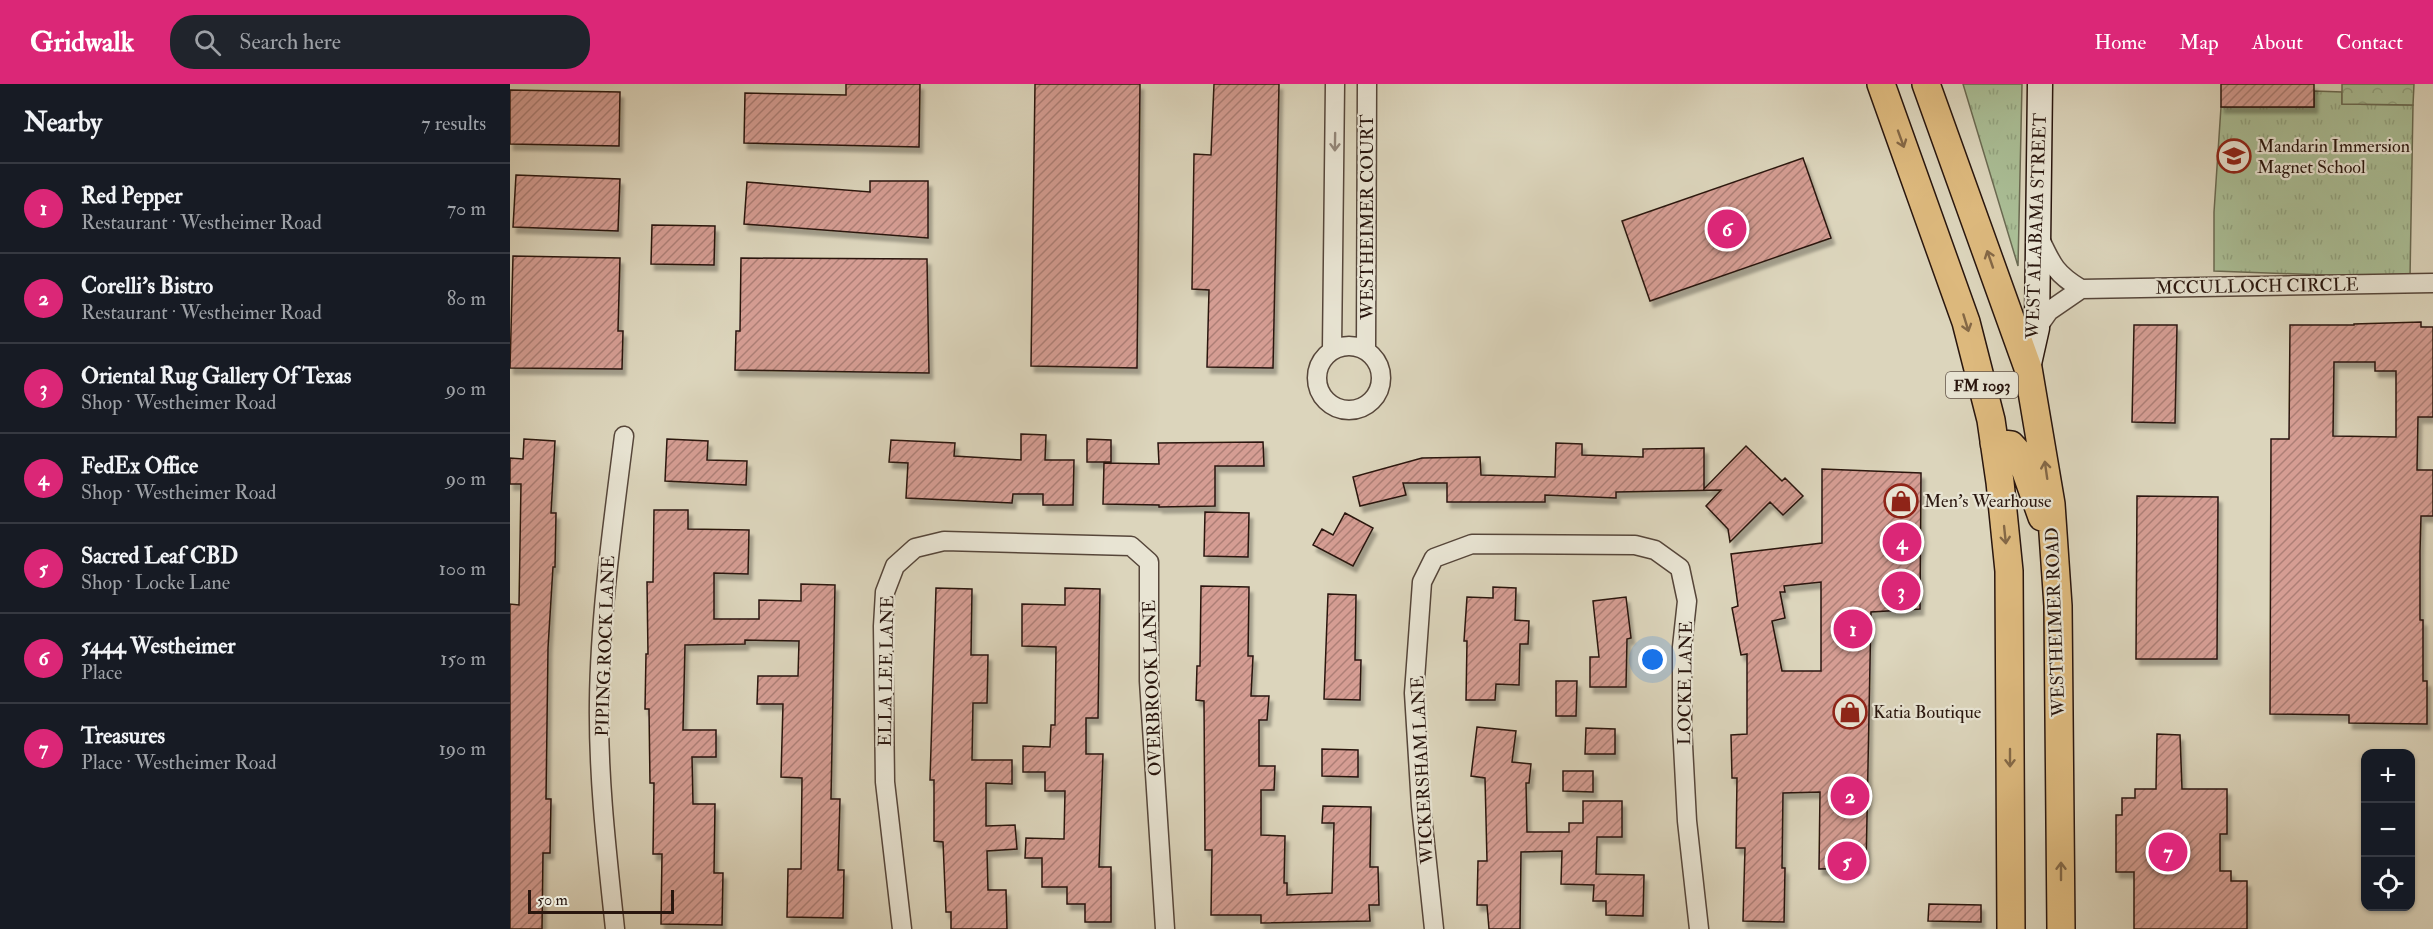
<!DOCTYPE html>
<meta charset="utf-8">
<style>
:root{--surface:#171b24;--page:#20242c;--text:#f1f3f6;--muted:#9ea1a6;--line:#363941;--accent:#db2777}
body{margin:0;font-family:"IM FELL Double Pica",serif;background:var(--page);color:var(--text)}
.controls{position:absolute;right:18px;bottom:18px;display:grid;overflow:hidden;border-radius:12px;box-shadow:0 2px 4px #0004}
.controls button{width:54px;height:54px;display:grid;place-items:center;padding:0;border:0;border-bottom:2px solid var(--line);background:var(--surface);color:var(--text);font:30px sans-serif}
.scale{position:absolute;left:18px;bottom:15px;width:146px;box-sizing:border-box;padding-left:6px;border:3px solid #29160e;border-top:0;font-size:16px;line-height:21px;white-space:nowrap;color:#29160e;-webkit-text-stroke:4px #e8e4d3;paint-order:stroke}
.you{position:absolute;left:1143px;top:576px;width:21px;height:21px;margin:-15px;border:4px solid #fff;border-radius:50%;background:#1a73e8;box-shadow:0 0 0 9px #1a73e833}
.badge{display:grid;place-items:center;width:39px;height:39px;border-radius:50%;background:var(--accent);color:#fff;font-size:20px;font-weight:700}
.pin{position:absolute;translate:-50% -50%;border:3px solid #fff;box-shadow:0 2px 6px #0006}
.list{margin:0;padding:0;list-style:none}
h2{display:flex;justify-content:space-between;align-items:center;height:78px;margin:0;padding:0 24px;font-size:26px}
h2 small{font-size:20px;font-weight:400;color:var(--muted)}
.list li{display:grid;grid-template-columns:39px 1fr auto;gap:18px;align-items:center;box-sizing:border-box;height:90px;padding:0 24px;border-top:2px solid var(--line)}
.list b{display:block;font-size:22px;white-space:nowrap}
.list p{margin:0;font-size:20px;white-space:nowrap;color:var(--muted)}
.list em{font-size:20px;font-style:normal;color:var(--muted)}
.icon{flex:none;width:33px;height:33px;fill:none;stroke:currentColor;stroke-width:2;stroke-linecap:round;stroke-linejoin:round}
.map{position:relative;flex:none;width:1923px;height:845px;overflow:hidden}
header{display:flex;align-items:center;gap:36px;box-sizing:border-box;height:84px;padding:0 30px;background:var(--accent);color:#fff}
header strong{font-size:28px}
nav{display:flex;gap:33px;margin-inline-start:auto;font-size:21px}
.search{width:420px;height:54px;background:var(--page);display:flex;align-items:center;gap:15px;box-sizing:border-box;padding:0 21px;border-radius:24px;color:var(--muted);font-size:22px}
main{display:flex}
aside{flex:1;background:var(--surface)}
.map>svg:first-child{display:block}
</style>
<header>
<strong>Gridwalk</strong>
<div class="search"><svg class="icon" aria-label="search" viewBox="0 0 24 24"><circle cx="10" cy="10" r="6"/><path d="M15 15l6 6"/></svg>Search here</div>
<nav><a>Home</a><a>Map</a><a>About</a><a>Contact</a></nav>
</header>
<main>
<aside>
<h2>Nearby<small>7 results</small></h2>
<ul class="list">
<li><span class="badge">1</span><div><b>Red Pepper</b><p>Restaurant · Westheimer Road</p></div><em>70 m</em></li>
<li><span class="badge">2</span><div><b>Corelli’s Bistro</b><p>Restaurant · Westheimer Road</p></div><em>80 m</em></li>
<li><span class="badge">3</span><div><b>Oriental Rug Gallery Of Texas</b><p>Shop · Westheimer Road</p></div><em>90 m</em></li>
<li><span class="badge">4</span><div><b>FedEx Office</b><p>Shop · Westheimer Road</p></div><em>90 m</em></li>
<li><span class="badge">5</span><div><b>Sacred Leaf CBD</b><p>Shop · Locke Lane</p></div><em>100 m</em></li>
<li><span class="badge">6</span><div><b>5444 Westheimer</b><p>Place</p></div><em>150 m</em></li>
<li><span class="badge">7</span><div><b>Treasures</b><p>Place · Westheimer Road</p></div><em>190 m</em></li>
</ul>
</aside>
<div class="map">
<svg width="1923" height="845" viewBox="0 0 1923 845">
<defs>
<pattern id="grass-tufts" width="24" height="20" patternUnits="userSpaceOnUse" patternTransform="scale(1.5)"><rect width="24" height="20" fill="#aabe96"/><path d="M3 7l-1-3M5 7V3M7 7l1-3M15 17l-1-3M17 17v-4M19 17l1-3" fill="none" stroke="#92a380"/></pattern>
<pattern id="park-crowns" width="20" height="18" patternUnits="userSpaceOnUse" patternTransform="scale(1.5)"><rect width="20" height="18" fill="#aabe96"/><path d="M2 6a3 3 0 1 1 6 0M12 15a3 3 0 1 1 6 0" fill="none" stroke="#92a380"/></pattern>
<pattern id="building-hatch" width="6" height="6" patternUnits="userSpaceOnUse" patternTransform="scale(1.5)"><rect width="6" height="6" fill="#d59d93"/><path d="M-1 1l2-2M0 6l6-6M5 7l2-2" fill="none" stroke="#ad7f76"/></pattern>
<filter id="shadow"><feDropShadow dx="3.5" dy="6" stdDeviation="1.5" flood-color="#0004"/></filter>
</defs>
<rect width="100%" height="100%" fill="#dcd5bc"/>
<filter id="stains"><feTurbulence type="fractalNoise" baseFrequency=".00333" numOctaves="4"/><feColorMatrix values="0 0 0 0 .2 0 0 0 0 .09 0 0 0 0 .02 0 0 0 .5 -.17"/></filter>
<radialGradient id="worn" r=".72"><stop offset=".6" stop-color="#630" stop-opacity="0"/><stop offset="1" stop-color="#630" stop-opacity=".3"/></radialGradient>
<path fill="url(#grass-tufts)" stroke="#6a6a52" stroke-width="1.5" d="M1453,0H1512L1508,182Z
M1804,7L1832,8V20L1903,21L1900,194L1704,187V128L1711,23H1804Z"/>
<path fill="url(#park-crowns)" stroke="#6a6a52" stroke-width="1.5" d="M1832,0H1904L1903,21L1832,20Z"/>
<path fill="url(#building-hatch)" stroke="#29160e" stroke-width="1.5" fill-rule="evenodd" filter="url(#shadow)" d="M336,0H410L409,63L234,59L235,9L336,11Z
M525,0H630L627,284L521,282Z
M704,0H769L763,284L697,283L699,206L682,205L684,70L701,71Z
M1711,0H1804V23H1711Z
M0,6L110,8L109,62L0,60Z
M1293,74L1321,154L1140,217L1112,137Z
M6,91L110,95L108,147L3,143Z
M360,97H418V154L234,140L237,98L360,108Z
M142,141L205,142L204,181L141,180Z
M3,172L110,174L108,247H113L112,285L0,284Z
M231,174L417,175L419,289L225,286L226,247H230Z
M1911,238V243H1923V333H1908L1907,386H1923V432H1911L1910,468V536H1913V597H1917V640L1839,639V631L1760,630L1761,355H1779L1780,241H1844V240ZM1824,278H1865V287H1886V353L1823,352Z
M1624,241H1667L1665,339L1622,338Z
M511,350L536,351L535,376H564L563,421H533V410H503L502,419L396,414L398,379L379,378L381,356L445,359L444,372L511,376Z
M14,355L45,357L41,429H46L45,483H43L38,564L36,715H41L40,769H33L32,845H0V520L9,521L11,400H0V374L13,375Z
M157,355L198,357L197,376L237,377L236,401L155,397Z
M577,355L601,356V378H577Z
M753,358L754,382H705V422L649,423V421L593,420L594,379L649,380L648,359Z
M1046,359L1072,360V371L1133,373V365L1194,364V405L1236,362L1272,397L1275,394L1293,412L1273,431L1260,418L1220,458L1218,445L1196,422L1211,406L1106,408V414L1035,411V418H937V399H893L896,411L850,422L843,393L912,374L970,373L971,391L1045,393Z
M1312,385L1411,389L1410,525L1361,528L1356,784L1309,785L1310,708L1273,709L1272,784H1275L1274,838L1233,837L1235,764H1226L1227,694H1222L1221,651L1237,650V570L1231,571L1222,524L1228,522L1221,470L1312,459ZM1311,498V587H1272L1262,537L1275,534L1270,508H1275L1274,502Z
M1627,412L1708,413L1707,575H1626Z
M144,426H178V445L239,446L238,490L204,489V535H249V516L291,517V500L325,501L321,715H330L328,786H334L333,834L277,833L278,785H291L292,694L271,693L273,620H247L248,592H288L289,557L235,556V560L175,561L173,646H206V673H182L183,720H205L204,789H213L212,841L151,840L152,770H143L144,699H140L139,625H135L136,570H138L137,498H143Z
M695,428L739,429L738,473L694,472Z
M835,429L863,444L843,482L803,461L812,445L823,451Z
M691,502L739,503L738,572H743L741,612H759L757,636H749V682H765L764,706H751V751L775,752L774,799H777V811L822,809L824,739H812L813,722L861,723L860,783H868L869,821H859L860,837L751,839V831H701L702,766H695L694,617L686,616L687,582H690Z
M983,503L1006,504L1005,536L1019,537L1018,560H1010L1009,601L986,600L985,616H956L957,557H954L957,513L983,514Z
M426,504L462,505L461,571H478L477,619H463L462,676H502V700L476,699V742L505,741L507,765L477,767L478,806H496L497,845H441V828H436L433,758L424,757V696H420Z
M555,504L590,505L588,634H576V670H593L589,783H601V838H575V820H557V803H532V774H515L516,754L554,755L555,707H535V688H513V662L540,663L541,641H545L546,563L512,562V520L555,521Z
M818,510L846,511L845,576H851L850,616L814,615Z
M1116,513L1121,554L1117,555L1116,603H1080V573H1089L1083,517Z
M1046,597H1067L1066,632H1046Z
M967,643L1006,647L1002,678L1021,680L1019,699H1016L1017,748H1059V739H1073V717H1112V753H1087L1086,790L1134,791L1133,832L1096,831V817H1083L1084,801L1051,800L1052,767L1011,768L1010,845H979L977,821H967L968,777H977L975,694L961,692Z
M1076,644L1105,645V670H1075Z
M1647,650L1670,651L1672,705H1717V750H1710V787H1721V797H1737V845H1624V788H1606V731H1612V714H1625V705H1646Z
M812,665L848,666V693L812,692Z
M1053,687H1083V708L1053,707Z
M1419,820L1471,821V838L1418,837Z"/>
<g fill="none" stroke-linecap="round" stroke-linejoin="round">
<defs>
<path id="street" d="M1530,155C1542,181 1546,190 1571,205L1923,199
M1527,244L1539,227L1571,205
M807 294a32 32 0 1 1 64 0a32 32 0 1 1-64 0Z
M822,266L825,0
M856,266L857,0
M105,845C97,770 88,694 89,618C90,530 103,439 114,352
M392,845L375,698L373,542L375,508L385,482L405,464L434,457L621,462L639,478V597L655,845
M924,845L911,722L904,609L912,498L924,474L962,460L1125,461L1145,466L1170,484L1177,517L1172,563V642L1177,737L1189,845"/>
<path id="secondary" d="M1518,284L1527,244L1530,0"/>
<path id="primary" d="M1371,0L1456,238L1481,336L1490,398L1499,487L1501,845
M1416,0L1518,284L1541,420L1548,522L1551,845
M1484,359L1501,361L1510,371L1532,433"/>
</defs>
<use href="#street" stroke="#56463a" stroke-width="21"/>
<use href="#secondary" stroke="#29160e" stroke-width="27"/>
<use href="#primary" stroke="#29160e" stroke-width="30"/>
<use href="#street" stroke="#e8e4d3" stroke-width="18"/>
<use href="#secondary" stroke="#e8e4d3" stroke-width="24"/>
<use href="#primary" stroke="#deba7e" stroke-width="27"/>
</g>
<defs><path id="oneway-shaft" d="M-6 0H5M1.5-3L5.5 0L1.5 3" fill="none" stroke-width="1.6" stroke-linecap="round" stroke-linejoin="round" transform="scale(1.5)"/></defs>
<g stroke="#846846">
<use href="#oneway-shaft" transform="translate(1391 55) rotate(70)"/>
<use href="#oneway-shaft" transform="translate(1480 175) rotate(-109)"/>
<use href="#oneway-shaft" transform="translate(1456 239) rotate(73)"/>
<use href="#oneway-shaft" transform="translate(1536 386) rotate(-98)"/>
<use href="#oneway-shaft" transform="translate(1495 451) rotate(84)"/>
<use href="#oneway-shaft" transform="translate(1500 674) rotate(90)"/>
<use href="#oneway-shaft" transform="translate(1551 787) rotate(-90)"/>
</g>
<use stroke="#92877a" href="#oneway-shaft" transform="translate(825 58) rotate(91)"/>
<defs>
<symbol id="school-ring" viewBox="-11 -11 22 22"><circle r="9.5" fill="#e8e4d3" stroke="#8f2418" stroke-width="1.5"/><path d="M0-5L7-2L0 1L-7-2ZM-4 1L0 2.5L4 1V4Q0 6-4 4Z" fill="#8f2418"/></symbol>
<symbol id="shop-ring" viewBox="-11 -11 22 22"><circle r="9.5" fill="#e8e4d3" stroke="#8f2418" stroke-width="1.5"/><path d="M-5-2.5h2.3a2.7 3.5 0 0 1 5.4 0H5L5.5 6h-11ZM-1.5-2.5h3a1.5 2.3 0 0 0-3 0Z" fill="#8f2418"/></symbol>
</defs>
<g fill-rule="evenodd">
<use href="#school-ring" x="1705" y="53" width="38" height="38"/>
<use href="#shop-ring" x="1372" y="398" width="38" height="38"/>
<use href="#shop-ring" x="1321" y="609" width="38" height="38"/>
</g>
<g text-anchor="middle" stroke-width="4.5" stroke-linejoin="round" paint-order="stroke">
<rect fill="#e8e4d3" stroke="#625449" stroke-width="1.5" x="1436" y="288" width="72" height="26" rx="4.5"/>
<g font-size="16" font-weight="bold" fill="#29160e">
<text x="1472" y="307">FM 1093</text>
</g>
<g font-size="18" fill="#29160e" stroke="#e8e4d3" text-anchor="start">
<text x="1747" y="68">Mandarin Immersion<tspan x="1747" dy="21">Magnet School</tspan></text>
<text x="1414" y="423">Men's Wearhouse</text>
<text x="1363" y="634">Katia Boutique</text>
</g>
<g font-size="18" fill="#29160e" stroke="#e8e4d3">
<text transform="translate(857 133) rotate(-90)" y="6">WESTHEIMER COURT</text>
<text transform="translate(1526 142) rotate(-88)" y="6">WEST ALABAMA STREET</text>
<text transform="translate(1747 202) rotate(-1)" y="6">MCCULLOCH CIRCLE</text>
<text transform="translate(1545 538) rotate(-92)" y="6">WESTHEIMER ROAD</text>
<text transform="translate(95 562) rotate(-88)" y="6">PIPING ROCK LANE</text>
<text transform="translate(376 587) rotate(-89)" y="6">ELLA LEE LANE</text>
<text transform="translate(1175 599) rotate(-89)" y="6">LOCKE LANE</text>
<text transform="translate(642 604) rotate(-92)" y="6">OVERBROOK LANE</text>
<text transform="translate(912 686) rotate(-93)" y="6">WICKERSHAM LANE</text>
</g>
</g>
<rect width="100%" height="100%" filter="url(#stains)"/>
<rect width="100%" height="100%" fill="url(#worn)"/>
</svg>
<div class="controls">
<button>+</button>
<button>−</button>
<button><svg class="icon" aria-label="locate" viewBox="0 0 24 24"><circle cx="12" cy="12" r="6"/><path d="M12 2v4M12 18v4M2 12h4M18 12h4"/></svg></button>
</div>
<div class="scale">50 m</div>
<div class="you"></div>
<div class="pin badge" style="left:1343px;top:545px">1</div>
<div class="pin badge" style="left:1340px;top:712px">2</div>
<div class="pin badge" style="left:1391px;top:507px">3</div>
<div class="pin badge" style="left:1392px;top:458px">4</div>
<div class="pin badge" style="left:1337px;top:777px">5</div>
<div class="pin badge" style="left:1217px;top:145px">6</div>
<div class="pin badge" style="left:1658px;top:768px">7</div>
</div>
</main>
